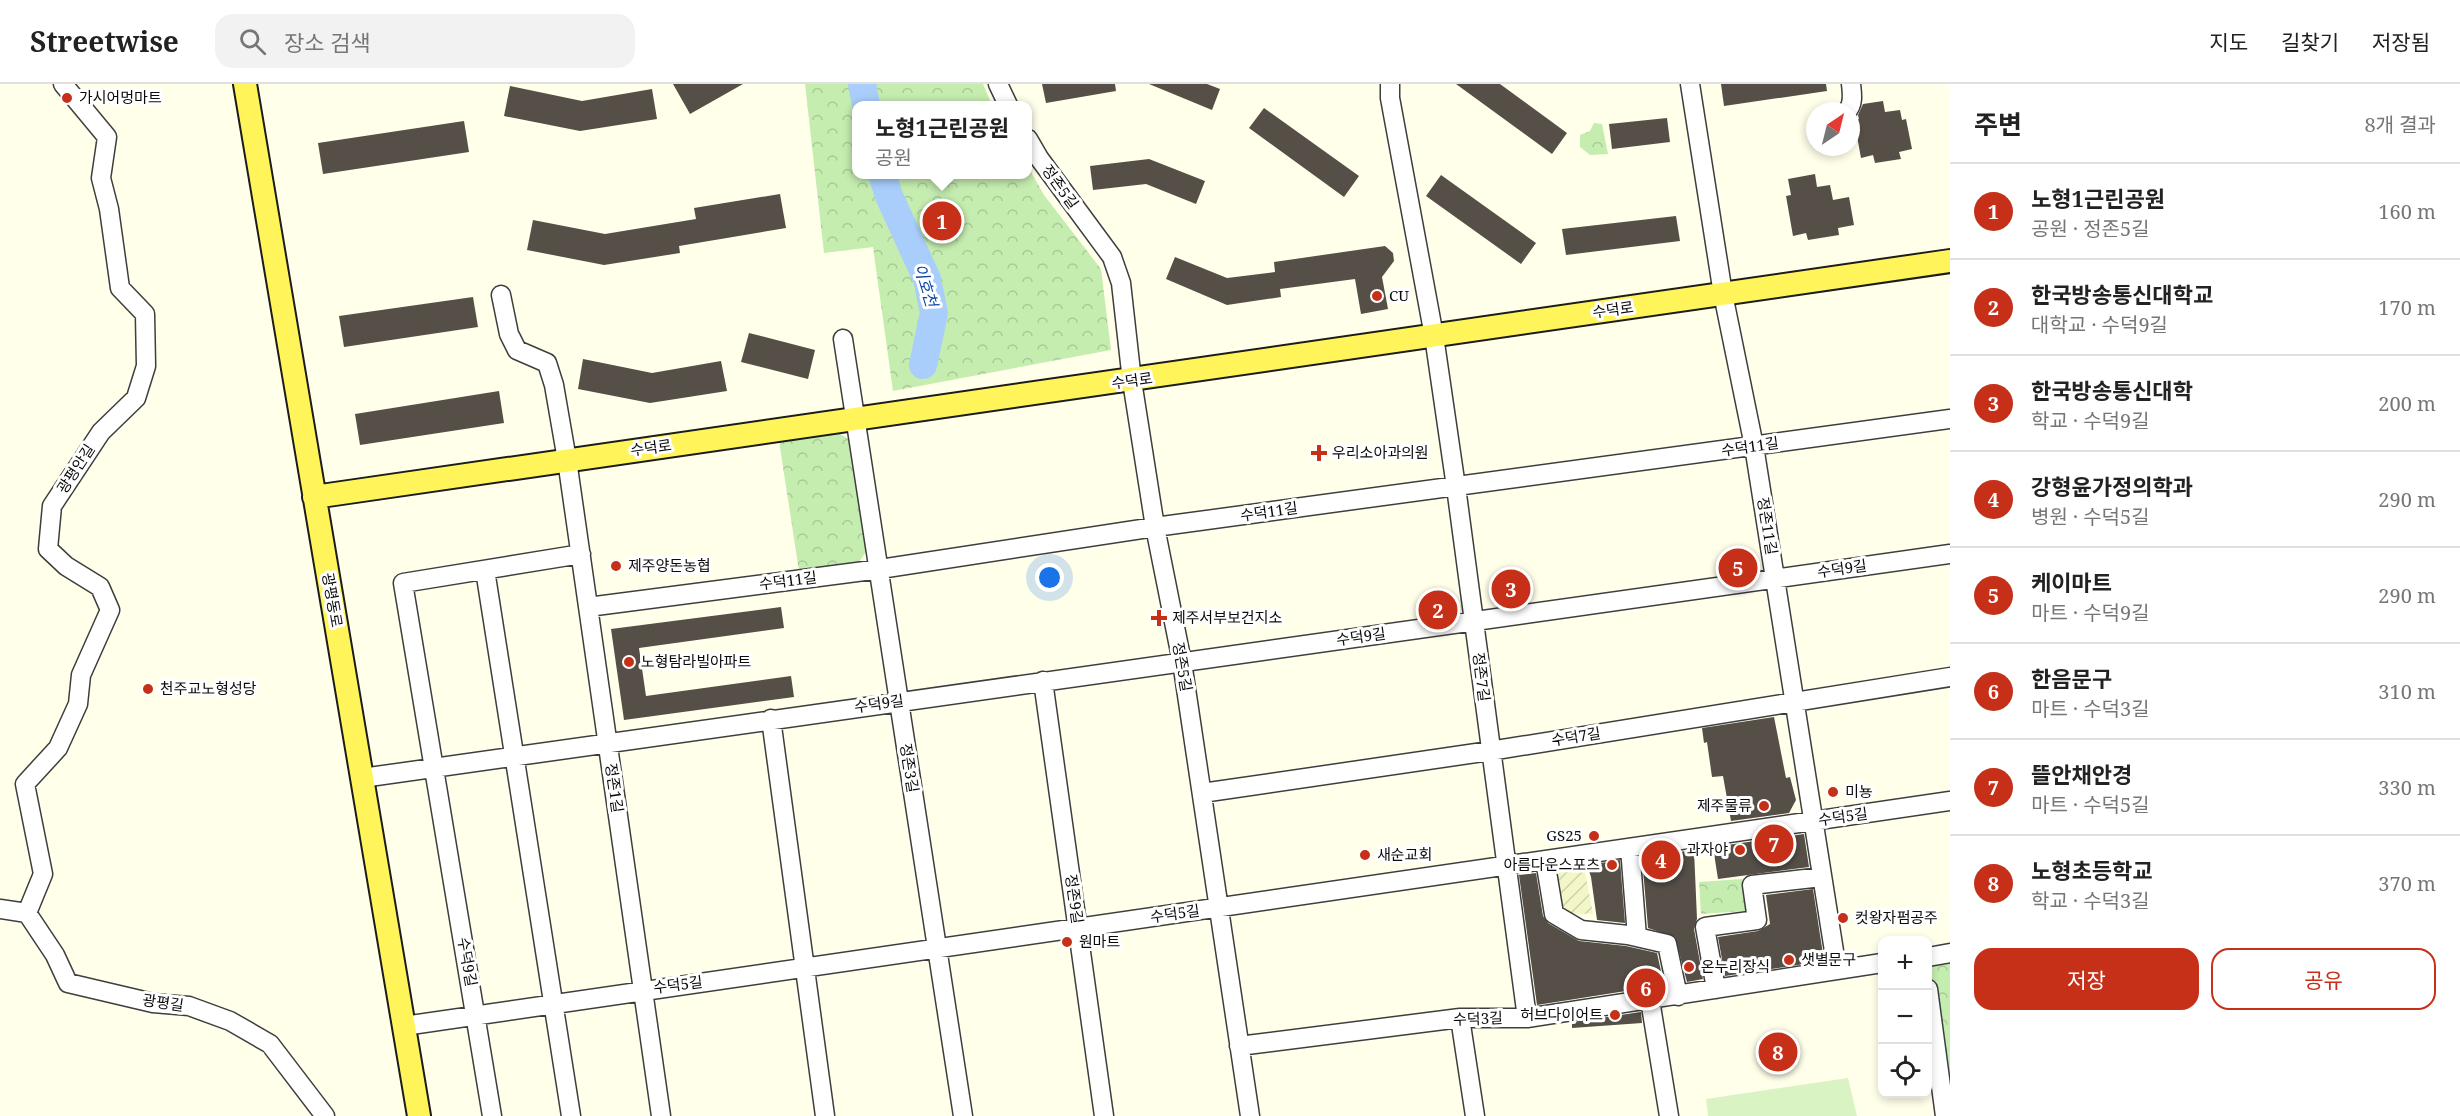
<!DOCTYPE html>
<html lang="ko">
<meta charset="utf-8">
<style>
:root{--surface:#fff;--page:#f2f2f2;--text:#222;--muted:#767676;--line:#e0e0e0;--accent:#c73018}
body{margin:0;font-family:"Noto Serif","Noto Sans KR",serif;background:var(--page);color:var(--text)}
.controls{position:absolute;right:18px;bottom:18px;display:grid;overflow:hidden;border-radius:12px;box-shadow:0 3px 9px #0003}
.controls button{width:54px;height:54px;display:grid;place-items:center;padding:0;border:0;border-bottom:2px solid var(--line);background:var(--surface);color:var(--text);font:30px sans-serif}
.compass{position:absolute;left:1806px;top:18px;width:54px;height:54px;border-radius:50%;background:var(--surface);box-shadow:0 3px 9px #0003;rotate:35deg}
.you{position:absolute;left:1050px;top:494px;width:21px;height:21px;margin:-15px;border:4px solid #fff;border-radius:50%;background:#1a73e8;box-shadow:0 0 0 9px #1a73e833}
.badge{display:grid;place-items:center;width:39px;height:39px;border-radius:50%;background:var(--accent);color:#fff;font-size:20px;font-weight:700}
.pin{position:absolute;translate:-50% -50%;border:3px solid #fff;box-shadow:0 2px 6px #0006}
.popup{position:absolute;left:852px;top:17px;width:180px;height:78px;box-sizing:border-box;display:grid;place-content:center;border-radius:12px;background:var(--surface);filter:drop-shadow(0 2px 4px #0005);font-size:20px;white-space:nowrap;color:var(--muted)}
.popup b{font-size:22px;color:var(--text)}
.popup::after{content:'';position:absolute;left:50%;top:100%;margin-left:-12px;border:12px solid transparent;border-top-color:var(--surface)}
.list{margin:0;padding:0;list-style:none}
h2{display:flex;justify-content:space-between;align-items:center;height:78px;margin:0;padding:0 24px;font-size:26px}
h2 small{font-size:20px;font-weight:400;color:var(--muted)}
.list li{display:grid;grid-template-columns:39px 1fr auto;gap:18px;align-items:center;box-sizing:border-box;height:96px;padding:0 24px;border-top:2px solid var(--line)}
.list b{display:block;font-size:22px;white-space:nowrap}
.list p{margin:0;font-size:20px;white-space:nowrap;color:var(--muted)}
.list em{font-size:20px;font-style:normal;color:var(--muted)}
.actions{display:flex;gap:12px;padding:18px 24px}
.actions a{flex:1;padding:14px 0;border:2px solid var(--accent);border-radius:18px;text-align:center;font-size:21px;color:var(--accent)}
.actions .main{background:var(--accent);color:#fff}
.icon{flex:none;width:33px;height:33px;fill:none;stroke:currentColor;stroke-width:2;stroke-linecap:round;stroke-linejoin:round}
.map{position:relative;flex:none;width:1950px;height:1032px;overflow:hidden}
header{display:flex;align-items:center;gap:36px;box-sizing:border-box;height:84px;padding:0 30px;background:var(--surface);border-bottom:2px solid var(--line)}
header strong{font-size:28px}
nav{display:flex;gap:33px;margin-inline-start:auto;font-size:21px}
.search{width:420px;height:54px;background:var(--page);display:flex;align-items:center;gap:15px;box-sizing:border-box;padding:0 21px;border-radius:18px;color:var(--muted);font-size:22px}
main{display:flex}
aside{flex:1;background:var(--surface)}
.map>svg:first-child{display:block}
</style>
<header>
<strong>Streetwise</strong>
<div class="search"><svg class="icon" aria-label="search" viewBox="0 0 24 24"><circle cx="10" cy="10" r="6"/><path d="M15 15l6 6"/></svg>장소 검색</div>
<nav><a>지도</a><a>길찾기</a><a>저장됨</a></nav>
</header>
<main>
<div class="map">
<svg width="1950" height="1032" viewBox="0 0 1950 1032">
<defs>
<pattern id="farmland-furrows" width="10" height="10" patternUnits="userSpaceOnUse" patternTransform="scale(1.5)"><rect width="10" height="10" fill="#f3f7c8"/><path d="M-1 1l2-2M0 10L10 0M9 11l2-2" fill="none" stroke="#cfd2aa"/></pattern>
<pattern id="park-crowns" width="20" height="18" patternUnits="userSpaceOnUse" patternTransform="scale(1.5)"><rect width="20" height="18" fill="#c5edb0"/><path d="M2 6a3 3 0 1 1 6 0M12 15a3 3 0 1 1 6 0" fill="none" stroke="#a8ca96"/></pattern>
</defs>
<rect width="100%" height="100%" fill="#ffffea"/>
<path fill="url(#farmland-furrows)" d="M1583,777L1593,830L1556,829L1547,779Z"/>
<path fill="url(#park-crowns)" d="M805,0H983L992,21H856V90H1028V83L1044,111L1101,185L1111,266L893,307L873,163L824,169Z
M1594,39L1602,40L1608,70L1590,71L1580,63V51L1590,47Z
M837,348L850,356L867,466L859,478L799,487L779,357Z
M1742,795L1746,827L1701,830L1699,798Z
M1950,869V1010L1928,905V873Z"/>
<path fill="#daf3c3" d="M1848,994L1857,1032H1708L1706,1015Z"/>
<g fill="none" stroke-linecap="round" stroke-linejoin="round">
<path stroke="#a9cefb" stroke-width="28" d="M862,0L866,21
M882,90L889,112L927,195L934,229L923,281"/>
</g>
<path fill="#554f47" d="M673,0H743L690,30Z
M1042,0H1115L1116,7L1046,19Z
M1149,0H1207L1220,5L1212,26Z
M1456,0H1500L1567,49L1552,70Z
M1721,0H1826L1827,7L1724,22Z
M510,2L582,17L652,5L657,35L580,47L504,32Z
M1883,17L1885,28L1900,26L1902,36L1906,35L1912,65L1899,68L1901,75L1875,79L1873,71L1861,74L1854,36L1859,35L1858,31L1863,20Z
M1264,24L1359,92L1344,113L1249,44Z
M1667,34L1670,58L1612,65L1609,40Z
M464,37L469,68L323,90L318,59Z
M1149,75L1205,97L1196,120L1146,100L1093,106L1090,82Z
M1815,90L1817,103L1830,101L1833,116L1849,113L1854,141L1838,144L1839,151L1808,156L1806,149L1793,152L1786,112L1791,111L1788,95Z
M1441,91L1536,159L1521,180L1426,112Z
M780,110L786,144L679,162L680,169L604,181L527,166L533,136L605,150L696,135L694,124Z
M1676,132L1680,157L1566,171L1562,145Z
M1385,162L1393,169L1394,177L1382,193L1388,225L1361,230L1355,195L1280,205L1281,213L1227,221L1166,195L1175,173L1227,194L1275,188L1274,178Z
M473,213L478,243L344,263L339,232Z
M749,249L815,266L808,295L741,278Z
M583,275L652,289L721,277L727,307L650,319L578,305Z
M499,307L504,339L360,361L355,330Z
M781,523L784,544L639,564L646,612L791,592L794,613L624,636L611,545Z
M1774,633L1786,694L1790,693L1796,716L1789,729L1731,737L1723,692L1712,693L1707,658L1704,659L1702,644Z
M1804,750L1809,783L1718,795L1713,763Z
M1694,766L1697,835L1694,845L1703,895L1687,898L1675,853L1648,844L1642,773Z
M1620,776L1625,839L1597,836L1591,793L1587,781Z
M1536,789L1543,832L1548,839L1579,857L1626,862L1657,869L1664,901L1537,921L1519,791Z
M1813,805L1824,877L1725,892L1718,853L1758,847L1770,840L1766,811Z
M1641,928L1642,939L1572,944V938Z"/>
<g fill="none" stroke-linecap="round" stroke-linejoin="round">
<defs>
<path id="minor" d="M998,0L1008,21
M1390,0V14L1434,252L1456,403L1527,934
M1690,0L1723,210L1754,362L1837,886
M1847,27C1854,20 1852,9 1851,0
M1028,55L1039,74L1112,173L1121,199L1132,297L1155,443L1182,578L1250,1032
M501,211L509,250L517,266L547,279L554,301L567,376L661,1032
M843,255L963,1032
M485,486L571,1032
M588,523L880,485L1155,443L1950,335
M1043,597L1104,1032
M771,635L825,1032
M362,694L1950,470
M1202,709L1490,667L1950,593
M1630,764L1637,853
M1545,776L1554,830L1581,846L1628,851L1667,860L1678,912
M0,825L27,829L55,871L68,899L153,919L189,922L230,937L270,960L325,1032
M27,829L43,790L25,700L58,664L78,620L81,591L110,526L100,503L66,482L48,465L52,422L101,348L136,314L146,282L145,230L120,204L109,125L101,94L107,53L63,0
M1928,873L1950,869
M1716,905L1705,843L1757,836L1752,801L1822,793
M1928,905L1945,1032
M1650,916L1669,1032
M1460,934L1475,1032
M404,942L1950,717
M1239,962L1460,934H1527L1882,879
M492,1032L403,499L581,470"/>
<path id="major" d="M245,0L419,1032
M314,413L1950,177"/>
</defs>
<use href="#minor" stroke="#3e3e3e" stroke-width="21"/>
<use href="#major" stroke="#1c1c1c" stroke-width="26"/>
<use href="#minor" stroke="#fff" stroke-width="18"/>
<use href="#major" stroke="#fff55a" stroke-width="22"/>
</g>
<g fill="#c73018" stroke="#fff" stroke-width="2">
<circle cx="67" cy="14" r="6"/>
<circle cx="1377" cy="212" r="6"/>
<path d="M1316 360h6v6h6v6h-6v6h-6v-6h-6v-6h6z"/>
<circle cx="616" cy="482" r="6"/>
<path d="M1156 525h6v6h6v6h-6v6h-6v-6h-6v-6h6z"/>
<circle cx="629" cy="578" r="6"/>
<circle cx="148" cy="605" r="6"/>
<circle cx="1833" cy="708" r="6"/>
<circle cx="1764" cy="722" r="6"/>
<circle cx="1594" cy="752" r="6"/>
<circle cx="1740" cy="766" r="6"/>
<circle cx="1365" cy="771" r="6"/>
<circle cx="1612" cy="781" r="6"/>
<circle cx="1843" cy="834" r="6"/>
<circle cx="1067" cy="858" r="6"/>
<circle cx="1789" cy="876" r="6"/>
<circle cx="1689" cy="883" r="6"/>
<circle cx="1615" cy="931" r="6"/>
</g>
<g text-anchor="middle" stroke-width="6" stroke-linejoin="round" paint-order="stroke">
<g font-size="15" fill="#0b0b0b" stroke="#fff" text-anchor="start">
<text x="79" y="19">가시어멍마트</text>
<text x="1389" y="217">CU</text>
<text x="1332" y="374">우리소아과의원</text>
<text x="628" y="487">제주양돈농협</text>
<text x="1172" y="539">제주서부보건지소</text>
<text x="641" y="583">노형탐라빌아파트</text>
<text x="160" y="610">천주교노형성당</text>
<text x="1845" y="713">미뇽</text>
<text x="1752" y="727" text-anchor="end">제주물류</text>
<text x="1582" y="757" text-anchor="end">GS25</text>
<text x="1728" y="771" text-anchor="end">과자야</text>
<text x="1377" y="776">새순교회</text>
<text x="1600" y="786" text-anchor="end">아름다운스포츠</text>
<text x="1855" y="839">컷왕자펌공주</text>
<text x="1079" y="863">원마트</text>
<text x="1801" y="881">샛별문구</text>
<text x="1701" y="888">온누리장식</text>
<text x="1603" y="936" text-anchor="end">허브다이어트</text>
</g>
<g font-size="15" fill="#0b0b0b" stroke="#fff">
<text transform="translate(1060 103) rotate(54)" y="5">정존5길</text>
<text transform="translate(1613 226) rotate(-8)" y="5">수덕로</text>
<text transform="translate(1132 297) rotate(-8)" y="5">수덕로</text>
<text transform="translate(1750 363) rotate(-8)" y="5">수덕11길</text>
<text transform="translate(651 364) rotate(-8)" y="5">수덕로</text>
<text transform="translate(76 385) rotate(-57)" y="5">광평안길</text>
<text transform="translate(1269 428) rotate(-8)" y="5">수덕11길</text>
<text transform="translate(1767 442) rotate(81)" y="5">정존11길</text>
<text transform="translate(1842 485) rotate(-8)" y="5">수덕9길</text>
<text transform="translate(788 497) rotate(-7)" y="5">수덕11길</text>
<text transform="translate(332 516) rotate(80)" y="5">광평동로</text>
<text transform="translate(1361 553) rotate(-8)" y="5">수덕9길</text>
<text transform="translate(1182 583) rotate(80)" y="5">정존5길</text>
<text transform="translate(1481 593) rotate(83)" y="5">정존7길</text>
<text transform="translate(879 620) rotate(-8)" y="5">수덕9길</text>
<text transform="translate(1576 653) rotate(-9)" y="5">수덕7길</text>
<text transform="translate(909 684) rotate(81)" y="5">정존3길</text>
<text transform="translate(614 704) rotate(82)" y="5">정존1길</text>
<text transform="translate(1843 733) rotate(-8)" y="5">수덕5길</text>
<text transform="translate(1074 815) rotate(82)" y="5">정존9길</text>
<text transform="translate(1175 830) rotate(-8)" y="5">수덕5길</text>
<text transform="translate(467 878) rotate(80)" y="5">수덕9길</text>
<text transform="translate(678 901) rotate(-7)" y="5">수덕5길</text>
<text transform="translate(163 919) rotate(8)" y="5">광평길</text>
<text transform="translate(1478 935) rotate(-2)" y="5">수덕3길</text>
</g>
<g font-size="16" font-style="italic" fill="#0b46a7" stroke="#fff">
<text transform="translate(926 201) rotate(73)" y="6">이호천</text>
</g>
</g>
</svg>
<div class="controls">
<button>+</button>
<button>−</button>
<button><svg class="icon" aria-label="locate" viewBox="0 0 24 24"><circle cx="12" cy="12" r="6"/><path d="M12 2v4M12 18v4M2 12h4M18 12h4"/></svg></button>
</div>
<svg class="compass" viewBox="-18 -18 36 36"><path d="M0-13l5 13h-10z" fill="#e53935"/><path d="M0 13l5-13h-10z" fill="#767676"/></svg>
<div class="you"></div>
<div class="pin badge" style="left:942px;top:137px">1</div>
<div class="popup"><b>노형1근린공원</b>공원</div>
<div class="pin badge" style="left:1438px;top:526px">2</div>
<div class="pin badge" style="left:1511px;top:505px">3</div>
<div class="pin badge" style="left:1661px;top:776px">4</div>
<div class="pin badge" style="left:1738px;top:484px">5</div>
<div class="pin badge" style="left:1646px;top:904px">6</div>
<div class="pin badge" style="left:1774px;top:760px">7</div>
<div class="pin badge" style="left:1778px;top:968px">8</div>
</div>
<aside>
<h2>주변<small>8개 결과</small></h2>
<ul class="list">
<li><span class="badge">1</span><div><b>노형1근린공원</b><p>공원 · 정존5길</p></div><em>160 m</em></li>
<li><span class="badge">2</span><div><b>한국방송통신대학교</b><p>대학교 · 수덕9길</p></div><em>170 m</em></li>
<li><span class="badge">3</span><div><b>한국방송통신대학</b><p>학교 · 수덕9길</p></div><em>200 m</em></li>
<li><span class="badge">4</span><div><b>강형윤가정의학과</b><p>병원 · 수덕5길</p></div><em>290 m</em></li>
<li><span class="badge">5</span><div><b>케이마트</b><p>마트 · 수덕9길</p></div><em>290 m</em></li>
<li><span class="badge">6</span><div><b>한음문구</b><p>마트 · 수덕3길</p></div><em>310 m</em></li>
<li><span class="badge">7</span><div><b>뜰안채안경</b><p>마트 · 수덕5길</p></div><em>330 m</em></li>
<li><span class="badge">8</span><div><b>노형초등학교</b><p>학교 · 수덕3길</p></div><em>370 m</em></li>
</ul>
<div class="actions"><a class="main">저장</a><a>공유</a></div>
</aside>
</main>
